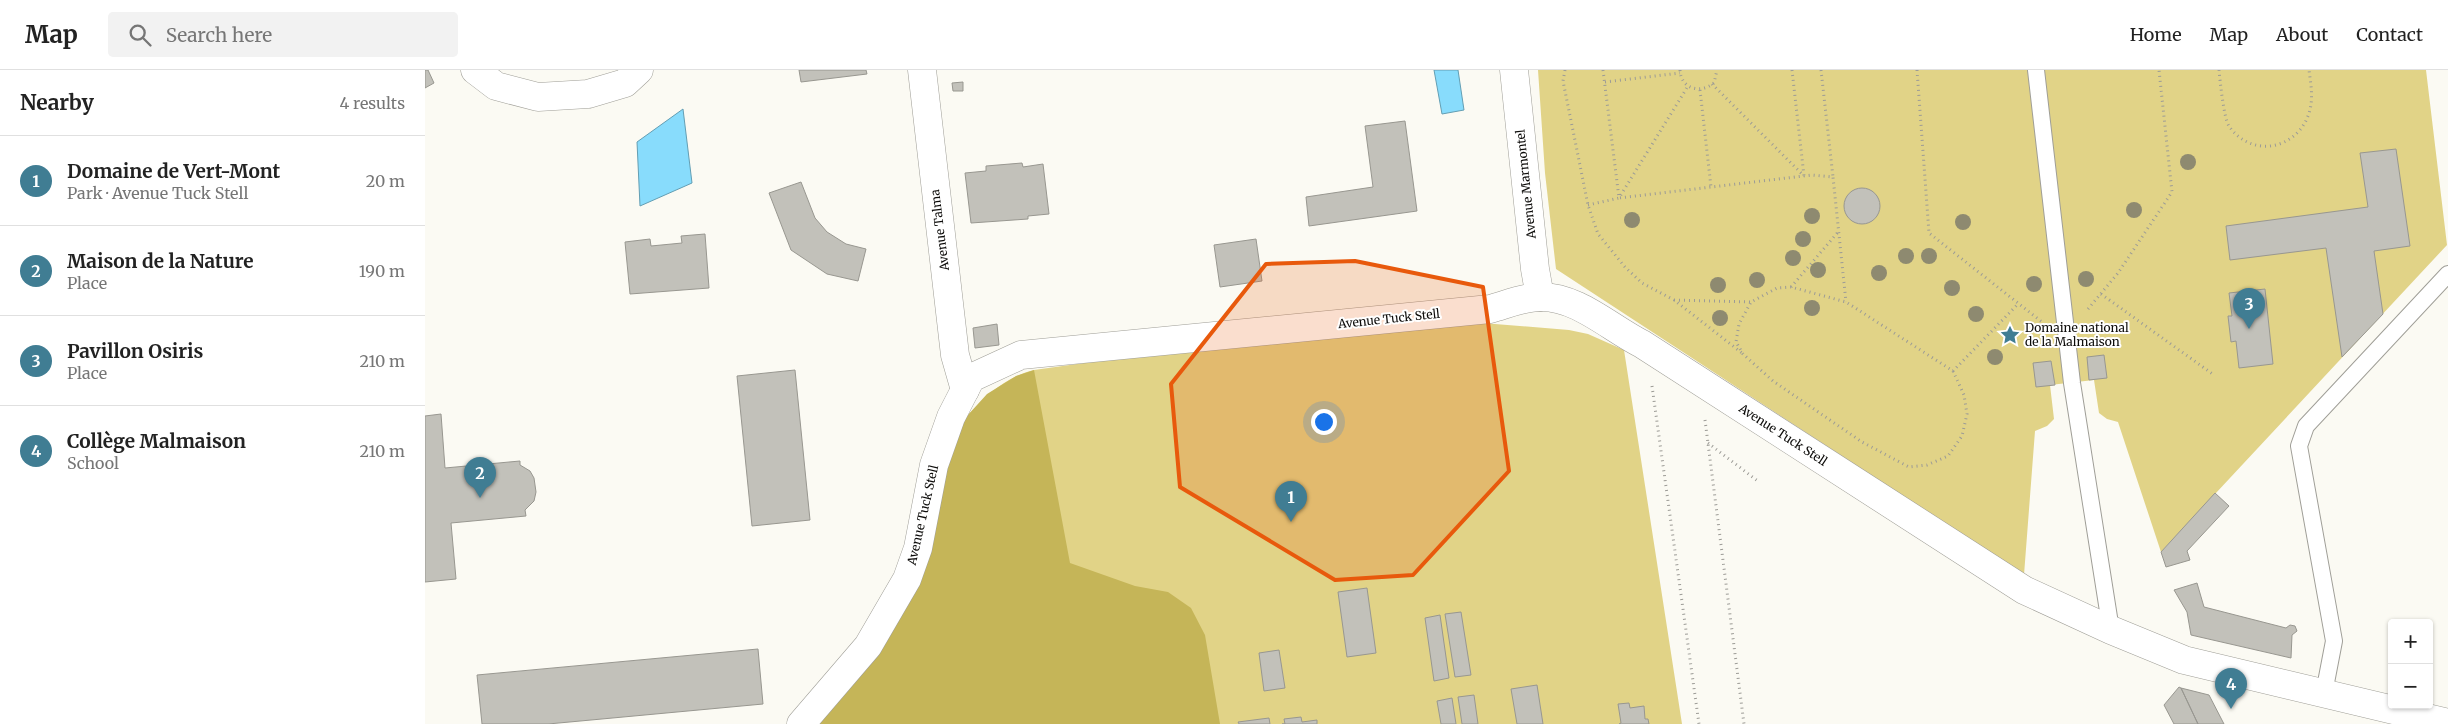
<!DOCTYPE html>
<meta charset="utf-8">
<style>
:root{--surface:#fff;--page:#f2f2f2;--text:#222;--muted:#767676;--line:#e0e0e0;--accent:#407d93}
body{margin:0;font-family:Merriweather,serif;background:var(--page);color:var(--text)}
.controls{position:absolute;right:15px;bottom:15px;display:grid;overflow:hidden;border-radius:5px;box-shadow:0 1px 4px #0004}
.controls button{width:45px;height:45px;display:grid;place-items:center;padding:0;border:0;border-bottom:1px solid var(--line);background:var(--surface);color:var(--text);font:25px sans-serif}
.you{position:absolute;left:898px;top:351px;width:18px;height:18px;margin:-12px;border:4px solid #fff;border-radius:50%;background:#1a73e8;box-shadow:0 0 0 8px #1a73e833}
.badge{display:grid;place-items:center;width:32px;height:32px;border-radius:50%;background:var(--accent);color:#fff;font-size:16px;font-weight:700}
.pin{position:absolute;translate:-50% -41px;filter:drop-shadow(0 1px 2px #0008)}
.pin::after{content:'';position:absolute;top:26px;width:18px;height:15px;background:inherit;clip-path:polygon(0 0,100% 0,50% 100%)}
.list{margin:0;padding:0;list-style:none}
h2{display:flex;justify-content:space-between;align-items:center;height:65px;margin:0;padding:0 20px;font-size:21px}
h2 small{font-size:16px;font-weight:400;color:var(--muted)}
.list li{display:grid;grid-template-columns:32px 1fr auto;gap:15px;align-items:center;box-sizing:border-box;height:90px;padding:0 20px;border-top:1px solid var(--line)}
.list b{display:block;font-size:19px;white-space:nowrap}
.list p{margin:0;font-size:16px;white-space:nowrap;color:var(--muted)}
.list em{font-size:16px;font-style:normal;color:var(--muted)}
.icon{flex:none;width:28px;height:28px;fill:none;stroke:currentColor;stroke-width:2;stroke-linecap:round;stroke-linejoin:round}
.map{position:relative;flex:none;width:2023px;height:654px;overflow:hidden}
header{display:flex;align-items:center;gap:30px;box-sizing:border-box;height:70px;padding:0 25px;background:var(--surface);border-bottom:1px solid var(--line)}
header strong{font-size:24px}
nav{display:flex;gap:28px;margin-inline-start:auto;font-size:18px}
.search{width:350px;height:45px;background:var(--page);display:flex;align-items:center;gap:12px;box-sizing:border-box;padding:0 18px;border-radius:5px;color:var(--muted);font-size:19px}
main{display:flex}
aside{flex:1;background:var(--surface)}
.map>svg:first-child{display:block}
</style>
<header>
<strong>Map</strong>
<div class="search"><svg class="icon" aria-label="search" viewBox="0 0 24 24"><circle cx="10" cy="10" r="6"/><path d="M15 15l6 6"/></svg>Search here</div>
<nav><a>Home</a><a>Map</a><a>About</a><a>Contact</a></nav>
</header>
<main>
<aside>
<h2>Nearby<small>4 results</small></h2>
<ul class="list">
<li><span class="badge">1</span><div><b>Domaine de Vert-Mont</b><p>Park · Avenue Tuck Stell</p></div><em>20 m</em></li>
<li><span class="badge">2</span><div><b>Maison de la Nature</b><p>Place</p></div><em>190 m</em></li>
<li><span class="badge">3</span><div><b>Pavillon Osiris</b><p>Place</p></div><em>210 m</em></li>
<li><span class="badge">4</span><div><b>Collège Malmaison</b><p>School</p></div><em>210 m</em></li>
</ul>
</aside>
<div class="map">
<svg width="2023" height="654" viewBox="0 0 2023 654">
<rect width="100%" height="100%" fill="#fbfaf3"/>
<path fill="#e1d387" d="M1113,0H2001L2022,175L1736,482L1693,352L1682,349L1674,343L1669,310L1625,315L1629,349L1622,356L1610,361L1599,505L1131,199L1120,103Z
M1045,252L1144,260L1163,264L1199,280L1257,654H391L446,589L543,345C562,324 581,307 609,300L788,275Z"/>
<path fill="#c5b558" d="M609,300L645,493L710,516L743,522L766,538L780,565L795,654H391L514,419L532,362L543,345L562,324L591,306Z"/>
<path fill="#88dcfc" stroke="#639eb3" d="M1009,0H1033L1039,40L1017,44Z
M258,39L267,113L215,136L212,72Z"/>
<path fill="#c2c1ba" stroke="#989790" d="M0,0H3L9,13L0,18Z
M374,0H441L442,4L376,12Z
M538,12V21H528L527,13Z
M980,51L992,141L884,156L881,127L948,117L940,56Z
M1971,79L1985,176L1949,181L1958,244L1917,287L1901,178L1805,190L1801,156L1943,137L1935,83Z
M597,93L598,97L618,94L624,144L603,146V149L546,153L540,103L561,101V96Z
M376,112L390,148L402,162L421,174L441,179L433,211L402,204L366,180L344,123Z
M1419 136a18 18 0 1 1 36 0a18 18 0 1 1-36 0Z
M280,164L284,218L205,224L200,172L225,169L226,176L257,173L256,166Z
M831,169L837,211L795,217L789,175Z
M1840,219L1848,294L1814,298L1811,271L1806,272L1803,246H1807L1804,223Z
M572,254L574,275L550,278L548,258Z
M1679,285L1682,308L1664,310L1662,287Z
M1626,291L1630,315L1611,317L1608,293Z
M370,300L385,450L327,456L312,306Z
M16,344L20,398L95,391V395L105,401L109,408L111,422L109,431L100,440L101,446L26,453L31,509L0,512V346Z
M1790,423L1804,436L1762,481L1765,490L1741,497L1736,482Z
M1772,513L1779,537L1861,558L1865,555L1870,556L1872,561L1867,565L1866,588L1766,565L1762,542L1749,520Z
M942,518L951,583L922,587L913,522Z
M1036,542L1046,605L1030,607L1020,544Z
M1015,545L1024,608L1009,611L1000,548Z
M333,579L338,634L123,654H57L52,605Z
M854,580L860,618L839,621L834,583Z
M1112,615L1118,654H1092L1086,619Z
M1754,617L1756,618L1773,654H1749L1739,635Z
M1756,618L1784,625L1799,654H1773Z
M1049,625L1053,654H1037L1033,627Z
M1027,628L1031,654H1016L1012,631Z
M1204,633L1205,638L1219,636L1220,649H1223L1224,654H1194L1196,653L1193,634Z
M876,647L877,652L892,650V654H857H860L859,649Z
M844,648L845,654H814L813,652Z"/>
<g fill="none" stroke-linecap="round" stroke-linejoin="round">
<defs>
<path id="service" d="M1611,0L1647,313L1686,560
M1899,623L1909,571L1874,376L1881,356L2023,204"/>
<path id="minor" d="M50,0L71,16L113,27L163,24L200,13L214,0
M497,0L530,285L540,320
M1089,0L1110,199L1115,227"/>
<path id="tertiary" d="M376,654L443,576L482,509L493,478L509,395L526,347L546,308L596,285L1065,239C1080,235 1099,227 1115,227C1152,226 1185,258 1217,274L1599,520L1686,560L1759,590L2023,653"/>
</defs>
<use href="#service" stroke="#9f9e97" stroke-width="18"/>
<use href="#minor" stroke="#9f9e97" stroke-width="29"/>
<use href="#tertiary" stroke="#9f9e97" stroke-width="29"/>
<path stroke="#9c9b96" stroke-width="3" stroke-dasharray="1 4" stroke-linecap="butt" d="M1140,0L1138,11L1163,135L1173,164L1200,197L1217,213L1249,230L1317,283
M1178,0L1194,128L1387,105L1408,107L1421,232
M1255,0C1256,19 1275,24 1289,13L1292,0
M1367,0L1379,106
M1396,0L1408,107
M1492,0L1504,163L1617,252
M1794,0C1795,11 1799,49 1804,56C1826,88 1870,80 1883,46C1889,31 1886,15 1884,0
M1180,12L1255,3
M1287,14L1379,106
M1275,20L1286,117
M1163,135L1194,128L1263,16
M1366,217L1414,161
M1676,224L1789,305
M1249,230L1326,232
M1663,239L1693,203L1747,122L1734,0
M1528,301L1539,325L1542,344L1537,366L1523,386L1502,395L1484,397L1437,372L1348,311L1318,284L1311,272L1314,254L1326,232L1352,218L1366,217L1421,232L1528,301L1594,233
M1227,316L1274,654
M1280,350L1319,654
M1283,373L1334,412"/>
<use href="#service" stroke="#fff" stroke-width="16"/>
<use href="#minor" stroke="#fff" stroke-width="28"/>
<use href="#tertiary" stroke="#fff" stroke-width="28"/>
</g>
<g fill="#8e8a70">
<circle cx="1763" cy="92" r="8"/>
<circle cx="1709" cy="140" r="8"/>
<circle cx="1387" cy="146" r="8"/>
<circle cx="1207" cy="150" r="8"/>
<circle cx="1538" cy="152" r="8"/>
<circle cx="1378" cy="169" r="8"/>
<circle cx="1481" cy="186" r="8"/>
<circle cx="1504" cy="186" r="8"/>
<circle cx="1368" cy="188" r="8"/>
<circle cx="1393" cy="200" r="8"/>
<circle cx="1454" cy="203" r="8"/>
<circle cx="1661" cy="209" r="8"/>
<circle cx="1332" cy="210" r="8"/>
<circle cx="1609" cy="214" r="8"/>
<circle cx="1293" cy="215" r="8"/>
<circle cx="1527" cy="218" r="8"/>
<circle cx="1387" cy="238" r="8"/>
<circle cx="1551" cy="244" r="8"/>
<circle cx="1295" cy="248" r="8"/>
<circle cx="1570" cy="287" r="8"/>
</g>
<path fill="#e8590c" fill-opacity="0.2" stroke="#e8590c" stroke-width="4" stroke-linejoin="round" d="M930,191L1058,217L1084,401L988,505L910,510L755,417L746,314L841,194Z"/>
<defs>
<symbol id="sight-bare" viewBox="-9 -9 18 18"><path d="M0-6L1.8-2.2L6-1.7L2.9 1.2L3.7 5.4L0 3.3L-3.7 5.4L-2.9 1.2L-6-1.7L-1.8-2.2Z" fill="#407d93" stroke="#fff" stroke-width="2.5" paint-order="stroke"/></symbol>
</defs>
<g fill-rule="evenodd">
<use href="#sight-bare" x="1571" y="251" width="28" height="28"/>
</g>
<g text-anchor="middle" stroke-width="4" stroke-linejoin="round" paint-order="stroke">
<g font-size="12" fill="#0d0c0a" stroke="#fff">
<text transform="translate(1101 114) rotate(-96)" y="4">Avenue Marmontel</text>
<text transform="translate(515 160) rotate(-97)" y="4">Avenue Talma</text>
<text transform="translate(964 249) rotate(-6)" y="4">Avenue Tuck Stell</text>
<text transform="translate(1358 365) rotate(33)" y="4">Avenue Tuck Stell</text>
<text transform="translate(498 445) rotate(-77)" y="4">Avenue Tuck Stell</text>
</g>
<g font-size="12" fill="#0d0c0a" stroke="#fff" text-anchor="start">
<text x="1600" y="262">Domaine national<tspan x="1600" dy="14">de la Malmaison</tspan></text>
</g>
</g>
</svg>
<div class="controls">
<button>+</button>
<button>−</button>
</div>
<div class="you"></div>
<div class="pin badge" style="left:866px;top:452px">1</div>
<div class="pin badge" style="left:55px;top:428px">2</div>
<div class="pin badge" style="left:1824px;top:259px">3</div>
<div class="pin badge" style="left:1806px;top:639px">4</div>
</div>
</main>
